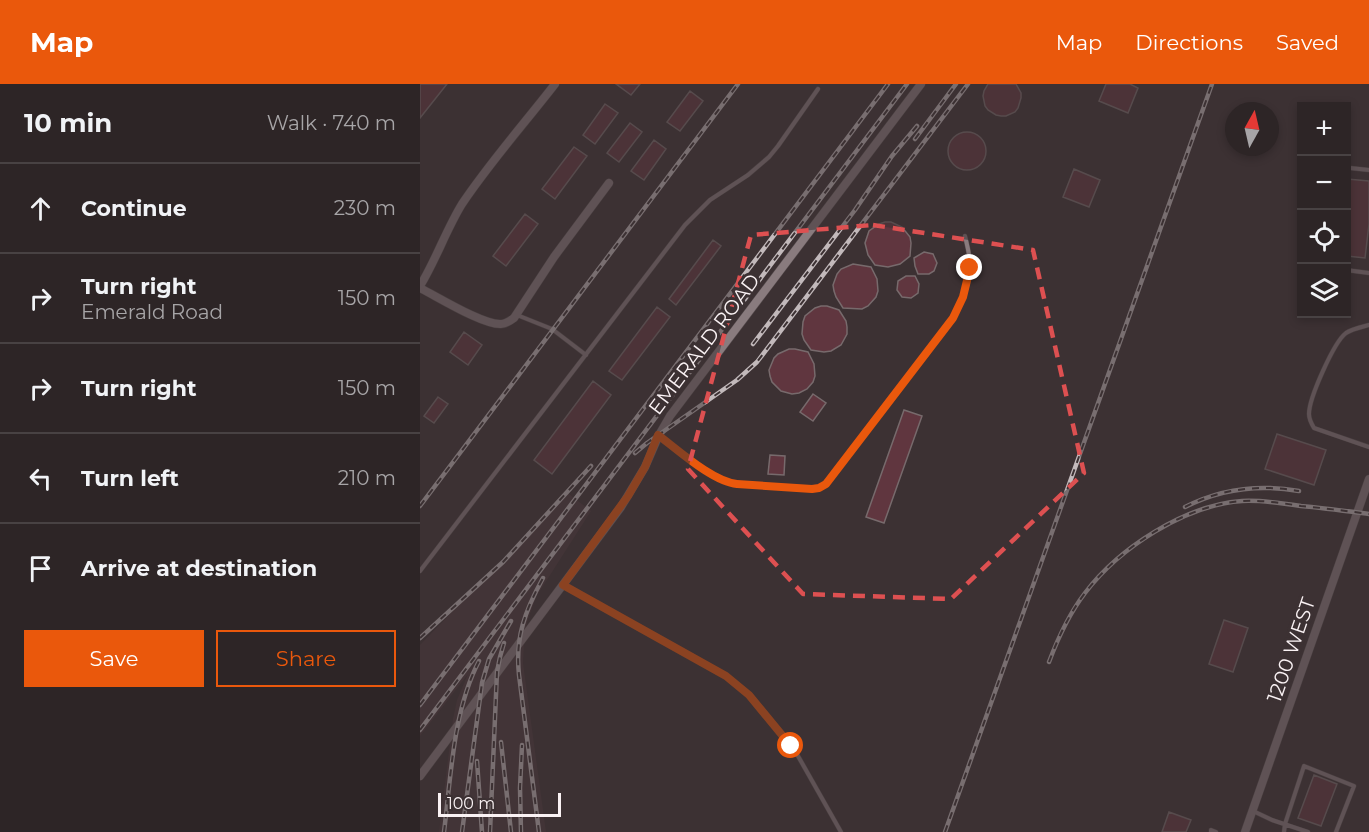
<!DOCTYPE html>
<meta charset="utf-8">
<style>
:root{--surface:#2d2526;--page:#393132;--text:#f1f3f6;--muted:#a7a5a7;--line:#484243;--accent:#ea580c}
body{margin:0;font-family:Montserrat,sans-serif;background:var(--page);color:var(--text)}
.controls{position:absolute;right:18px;top:18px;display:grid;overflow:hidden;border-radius:0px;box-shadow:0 3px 9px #0003}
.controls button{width:54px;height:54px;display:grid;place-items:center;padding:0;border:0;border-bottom:2px solid var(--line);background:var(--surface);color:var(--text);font:30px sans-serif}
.compass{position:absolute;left:805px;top:18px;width:54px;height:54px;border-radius:50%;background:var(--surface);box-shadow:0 3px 9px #0003;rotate:8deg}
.scale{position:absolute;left:18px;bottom:15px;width:123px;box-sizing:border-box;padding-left:6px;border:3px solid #faf2f4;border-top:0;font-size:16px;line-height:21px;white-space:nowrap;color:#faf2f4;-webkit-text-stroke:4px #3c3133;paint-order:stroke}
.stop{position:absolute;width:18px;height:18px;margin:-14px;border:4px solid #ea580c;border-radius:50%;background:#fff}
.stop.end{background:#ea580c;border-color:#fff;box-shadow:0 2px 6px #0008}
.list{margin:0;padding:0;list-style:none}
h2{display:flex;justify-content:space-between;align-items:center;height:78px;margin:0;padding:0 24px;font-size:26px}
h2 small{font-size:20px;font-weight:400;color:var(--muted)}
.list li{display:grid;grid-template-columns:39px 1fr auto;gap:18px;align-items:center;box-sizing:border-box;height:90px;padding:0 24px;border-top:2px solid var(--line)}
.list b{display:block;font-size:22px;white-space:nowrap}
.list p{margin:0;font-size:20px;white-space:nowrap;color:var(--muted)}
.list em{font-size:20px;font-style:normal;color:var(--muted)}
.actions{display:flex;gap:12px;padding:18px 24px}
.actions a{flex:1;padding:14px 0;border:2px solid var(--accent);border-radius:0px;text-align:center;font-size:21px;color:var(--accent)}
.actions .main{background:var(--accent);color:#fff}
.icon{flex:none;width:33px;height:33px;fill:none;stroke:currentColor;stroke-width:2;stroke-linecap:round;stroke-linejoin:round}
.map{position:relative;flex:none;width:949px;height:748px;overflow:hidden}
header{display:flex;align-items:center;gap:36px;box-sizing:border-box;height:84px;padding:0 30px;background:var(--accent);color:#fff}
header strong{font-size:28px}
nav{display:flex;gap:33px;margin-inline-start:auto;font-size:21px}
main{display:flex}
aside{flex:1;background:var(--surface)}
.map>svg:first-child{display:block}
</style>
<header>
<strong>Map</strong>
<nav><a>Map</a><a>Directions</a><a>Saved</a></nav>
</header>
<main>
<aside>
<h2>10 min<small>Walk · 740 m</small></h2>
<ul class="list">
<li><svg class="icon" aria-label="ahead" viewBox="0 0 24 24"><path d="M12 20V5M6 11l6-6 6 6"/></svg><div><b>Continue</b></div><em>230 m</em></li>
<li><svg class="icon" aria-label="right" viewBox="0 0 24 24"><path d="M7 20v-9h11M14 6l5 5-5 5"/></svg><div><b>Turn right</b><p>Emerald Road</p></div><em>150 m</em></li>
<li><svg class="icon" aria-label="right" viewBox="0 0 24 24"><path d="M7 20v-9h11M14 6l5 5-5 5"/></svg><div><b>Turn right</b></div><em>150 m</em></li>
<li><svg class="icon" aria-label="left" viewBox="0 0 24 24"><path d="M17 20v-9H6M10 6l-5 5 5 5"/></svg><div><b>Turn left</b></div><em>210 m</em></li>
<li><svg class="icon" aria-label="arrive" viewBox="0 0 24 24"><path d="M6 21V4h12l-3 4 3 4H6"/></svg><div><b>Arrive at destination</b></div></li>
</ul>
<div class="actions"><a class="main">Save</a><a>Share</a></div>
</aside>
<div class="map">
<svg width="949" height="748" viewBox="0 0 949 748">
<rect width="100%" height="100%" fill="#3c3133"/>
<path fill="#4b383c" d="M145,407L171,427L116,513L107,538L104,559L103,579L126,748H19L33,635L37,616L48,590L0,652V561L116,442Z"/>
<path fill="#60363f" stroke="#776a6c" stroke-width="1.5" d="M0,0H27L0,34Z
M196,0H220L211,11Z
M568,0H596L601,9V14L598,24L595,28L586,32H581L576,31L568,26L565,22L563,12L564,7Z
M686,0H710L718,4L708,29L679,17Z
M270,7L283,17L260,47L247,38Z
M185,20L198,29L175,60L163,51Z
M210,39L222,48L199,78L187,69Z
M528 67a19 19 0 1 1 38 0a19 19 0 1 1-38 0Z
M234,56L246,65L224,96L211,87Z
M154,63L167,72L135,115L122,105Z
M654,85L680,96L669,123L643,113Z
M927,95L949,97V140L945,174L927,172Z
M105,130L118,140L86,182L73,172Z
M465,138H471L482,143L490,153L491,159L490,172L480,180L468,183L455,181L448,171L445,159L449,147L459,140Z
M293,156L301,162L256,221L249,215Z
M504,168L513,170L517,179L514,187L509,190H498L495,182L494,174Z
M433,180L451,183L457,195L458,207L456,213L448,222L442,225L423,224L416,213L414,207L413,201L417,190L421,185Z
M486,192H495L499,200L498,209L491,214L482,213L477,206L478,197Z
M401,222H407L419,226L426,237L427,243V250L421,261L411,267L404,268L391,266L384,256L382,250L383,238L385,232L395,224Z
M237,223L250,233L202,296L189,287Z
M44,248L62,261L48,281L30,268Z
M369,265H375L388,268L394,280L395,292L393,298L387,305L379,309L372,310L361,307L352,298L350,292L349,286L354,274L358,270Z
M173,297L191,311L132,390L114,376Z
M393,310L406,319L393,337L380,328Z
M18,313L28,320L14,339L4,332Z
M484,326L502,332L464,439L446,433Z
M857,350L906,366L894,401L845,385Z
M350,371L365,372L364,391L348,390Z
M804,536L828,544L813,588L789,580Z
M894,691L917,700L901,742L878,734Z
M749,728L771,736L766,748H742Z"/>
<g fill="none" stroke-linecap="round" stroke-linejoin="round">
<defs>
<path id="service" d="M930,84L949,86
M926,186L949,189
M97,231L132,245L166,271
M949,241C942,243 932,245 926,249C914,258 889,314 889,330C889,335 891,339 894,344L949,363
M239,351C259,366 294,398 317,400L392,405L402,403L409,397L529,240C539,225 551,199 550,181C550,171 547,161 545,152
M0,487L265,141L290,116L328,91L349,73L358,62L398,5
M144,502L297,586L323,605L336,619L378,672L421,748
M833,727L852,736L888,748
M791,748V746L796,748
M864,748L865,740L884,682L934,702L916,748"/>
<path id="minor" d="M0,202C16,176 26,146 42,120C70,78 104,40 135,0
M0,204C18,213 63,241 81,240C86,240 90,237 94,234L134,173L189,99
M0,692L201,423L225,383L239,351L250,332L501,0
M825,748L949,395"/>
</defs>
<use href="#service" stroke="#574d4f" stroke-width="5"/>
<use href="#minor" stroke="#574d4f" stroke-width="9"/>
<use href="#service" stroke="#897b7e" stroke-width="4"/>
<use href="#minor" stroke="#897b7e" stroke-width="8"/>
<defs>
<path id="rail" d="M495,55L536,0
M333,260L435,126L472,72L497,42
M215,369L227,359L317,296L337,278L548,0
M0,422L318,0
M765,423C800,405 839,400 879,407
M0,554L83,478L171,382
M629,578C638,554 649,530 665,509C699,464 765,421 822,417C842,416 862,419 881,422C904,424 926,427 949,430
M0,621L468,0
M0,646L487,0
M81,658L91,748
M57,677L62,748
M24,748C31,692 33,627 59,577
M42,748L62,599L69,575L91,537
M70,748L77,588L80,573L84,559
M101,748L100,704L102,661
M119,748L99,591C95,553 105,527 123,494
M525,748L792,0"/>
</defs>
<use href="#rail" stroke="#c2b9bb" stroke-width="4.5"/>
<use href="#rail" stroke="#3c3133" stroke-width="2" stroke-dasharray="7" stroke-linecap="butt"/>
</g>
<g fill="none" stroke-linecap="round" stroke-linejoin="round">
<path stroke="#ea580c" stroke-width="8" d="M371,662L329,611L306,592L143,501L208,412L225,383L238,351C258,366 293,398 317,400L392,405L399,404L406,400L533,234L543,213L550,184"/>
</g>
<path d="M0 0H949V748H0ZM453,141L613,166L664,389L531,515L383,510L268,385L331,151Z" fill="#3c3133" fill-opacity=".55" fill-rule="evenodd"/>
<path fill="none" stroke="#dd5051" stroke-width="4.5" stroke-dasharray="12 8" stroke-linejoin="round" d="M453,141L613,166L664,389L531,515L383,510L268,385L331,151Z"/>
<g text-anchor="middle" stroke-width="6" stroke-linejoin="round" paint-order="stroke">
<g font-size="20" fill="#faf2f4" stroke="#3c3133">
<text transform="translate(284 260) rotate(-53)" y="7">EMERALD ROAD</text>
<text transform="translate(871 566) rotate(-71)" y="7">1200 WEST</text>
</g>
</g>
</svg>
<div class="controls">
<button>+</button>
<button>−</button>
<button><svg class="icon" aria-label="locate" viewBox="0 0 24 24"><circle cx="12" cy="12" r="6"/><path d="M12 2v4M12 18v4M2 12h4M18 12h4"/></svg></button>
<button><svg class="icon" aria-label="layers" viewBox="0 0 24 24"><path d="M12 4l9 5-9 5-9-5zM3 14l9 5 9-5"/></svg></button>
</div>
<svg class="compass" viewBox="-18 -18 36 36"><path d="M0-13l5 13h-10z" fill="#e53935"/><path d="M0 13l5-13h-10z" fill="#a7a5a7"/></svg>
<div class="scale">100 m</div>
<div class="stop" style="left:371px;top:662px"></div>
<div class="stop end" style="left:550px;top:184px"></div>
</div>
</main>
